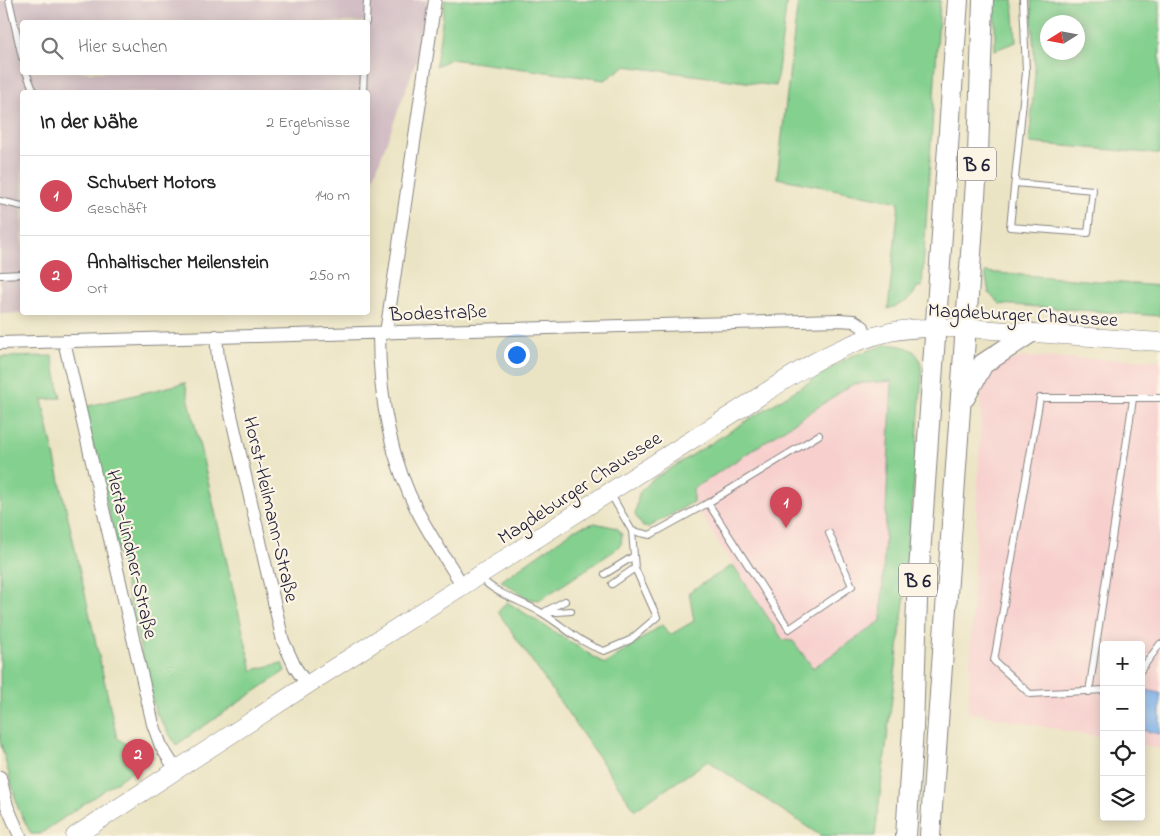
<!DOCTYPE html>
<html lang="de">
<meta charset="utf-8">
<style>
:root{--surface:#fff;--page:#f2f2f2;--text:#222;--muted:#767676;--line:#e0e0e0;--accent:#d1495b}
body{margin:0;font-family:"Indie Flower",sans-serif;background:var(--page);color:var(--text)}
.controls{position:absolute;right:15px;bottom:15px;display:grid;overflow:hidden;border-radius:5px;box-shadow:0 2px 12px #0003}
.controls button{width:45px;height:45px;display:grid;place-items:center;padding:0;border:0;border-bottom:1px solid var(--line);background:var(--surface);color:var(--text);font:25px sans-serif}
.compass{position:absolute;left:1040px;top:15px;width:45px;height:45px;border-radius:50%;background:var(--surface);box-shadow:0 2px 12px #0003;rotate:259deg}
.you{position:absolute;left:516px;top:354px;width:18px;height:18px;margin:-12px;border:4px solid #fff;border-radius:50%;background:#1a73e8;box-shadow:0 0 0 8px #1a73e833}
.badge{display:grid;place-items:center;width:32px;height:32px;border-radius:50%;background:var(--accent);color:#fff;font-size:16px;font-weight:700}
.pin{position:absolute;translate:-50% -41px;filter:drop-shadow(0 1px 2px #0008)}
.pin::after{content:'';position:absolute;top:26px;width:18px;height:15px;background:inherit;clip-path:polygon(0 0,100% 0,50% 100%)}
.list{margin:0;padding:0;list-style:none}
h2{display:flex;justify-content:space-between;align-items:center;height:65px;margin:0;padding:0 20px;font-size:21px}
h2 small{font-size:16px;font-weight:400;color:var(--muted)}
.list li{display:grid;grid-template-columns:32px 1fr auto;gap:15px;align-items:center;box-sizing:border-box;height:80px;padding:0 20px;border-top:1px solid var(--line)}
.list b{display:block;font-size:19px;white-space:nowrap}
.list p{margin:0;font-size:16px;white-space:nowrap;color:var(--muted)}
.list em{font-size:16px;font-style:normal;color:var(--muted)}
.icon{flex:none;width:28px;height:28px;fill:none;stroke:currentColor;stroke-width:2;stroke-linecap:round;stroke-linejoin:round}
.map{position:relative;flex:none;width:1160px;height:836px;overflow:hidden}
.search{position:absolute;background:var(--surface);box-shadow:0 2px 12px #0003;left:20px;top:20px;width:350px;height:55px;display:flex;align-items:center;gap:12px;box-sizing:border-box;padding:0 18px;border-radius:5px;color:var(--muted);font-size:19px}
.panel{position:absolute;background:var(--surface);box-shadow:0 2px 12px #0003;left:20px;top:90px;width:350px;height:225px;border-radius:5px}
.map>svg:first-child{display:block}
</style>
<div class="map">
<svg width="1160" height="836" viewBox="0 0 1160 836">
<rect width="100%" height="100%" fill="#fcf5e5"/>
<filter id="ink" filterUnits="userSpaceOnUse"><feTurbulence type="fractalNoise" baseFrequency=".02" numOctaves="2"/><feDisplacementMap in="SourceGraphic" scale="10" xChannelSelector="R" yChannelSelector="G"/><feConvolveMatrix kernelMatrix="1 2 1 2 8 2 1 2 1" color-interpolation-filters="sRGB"/></filter>
<filter id="wash" filterUnits="userSpaceOnUse"><feTurbulence type="fractalNoise" baseFrequency=".0096" numOctaves="4" result="noise"/><feDisplacementMap in="SourceGraphic" scale="20" xChannelSelector="R" yChannelSelector="G"/><feGaussianBlur stdDeviation="1.12" result="paint"/><feColorMatrix in="noise" values="0 0 0 0 0 0 0 0 0 0 0 0 0 0 0 0 0 1.4 0 .05"/><feComposite in="paint" operator="in"/></filter>
<g filter="url(#wash)">
<rect width="100%" height="100%" fill="#ebe4c4"/>
<path fill="#f7d0ce" d="M1024,357L1160,360V749L1141,745V645H1104V738L968,712L982,386L989,374L1001,363Z
M892,381L881,621L812,668L793,641L784,640L733,565L693,502V489L853,384Z"/>
<path fill="#d2bec4" fill-rule="evenodd" d="M0,0H427L422,45L368,193V92H22V312L30,313L0,314ZM22,22H368V72H22Z"/>
<path fill="#84d08f" stroke="#537965" fill-rule="evenodd" d="M445,0H787L776,86L625,66L605,80L450,59L436,66Z
M798,0H940L922,287H917C912,301 902,304 888,309L899,202L777,178Z
M995,0H1013L1016,42L995,50Z
M1031,0H1160V154L1029,143L1035,73ZM1048,22H1078V52H1048Z
M985,272L1160,286V316L999,304L989,293Z
M888,344C911,347 920,349 922,374L906,585L875,836H821L708,761L635,810L498,612L507,602L605,664L662,625L670,635L694,621L689,592L733,565L783,640L793,641L813,668L881,621L892,381L853,384L693,489V502L649,527H643L635,515L639,493L649,482L849,357Z
M52,356L61,398L42,400L117,738L134,749L139,762L154,756L40,834H31L18,808L0,741V357Z
M185,383L252,670L282,663L285,671L176,745L155,711L84,407Z
M595,523L617,528L622,535L621,544L614,551L540,600L529,599L501,581L575,529Z"/>
<path fill="#7db2eb" stroke="#506a93" d="M1145,690L1160,693V734L1141,730V709Z"/>
</g>
<g filter="url(#ink)">
<g fill="none" stroke-linecap="round" stroke-linejoin="round">
<defs>
<path id="lane" d="M9,0L22,57
M366,22L367,0
M26,72L34,92
M363,92L364,72
M1015,183L1093,190L1088,233L1010,227L1026,72L1023,0
M0,201L22,206
M0,275L22,274
M610,493L632,531L635,568L612,584
M708,503L789,629L852,586L829,533
M632,531L650,535L708,503L819,435
M605,574L634,556
M480,577C496,595 522,601 542,613C564,626 579,643 604,651L630,640L657,617L635,568
M546,611L565,601
M543,613L571,611
M1141,670L1160,644
M1104,690L1030,694L994,661L1040,398H1160
M1089,692L1133,399"/>
<path id="street" d="M379,333C379,396 389,458 419,514C432,539 448,562 463,586
M386,333L435,0
M216,336L218,358L283,641L295,667L307,685
M64,341L153,724L161,746L176,770
M0,343L839,320L854,321L863,327L867,339
M0,777L7,806L20,836"/>
<path id="secondary" d="M75,836L307,685L740,409C787,379 834,344 890,332C914,327 941,328 966,328L1160,342"/>
<path id="primary" d="M965,397L983,364L1030,333
M906,836L913,729L917,600L958,0
M930,836L978,154L983,0"/>
</defs>
<use href="#lane" stroke="#868380" stroke-width="8"/>
<use href="#street" stroke="#868380" stroke-width="14"/>
<use href="#secondary" stroke="#868380" stroke-width="19"/>
<use href="#primary" stroke="#868380" stroke-width="22"/>
<use href="#lane" stroke="#fff" stroke-width="6"/>
<use href="#street" stroke="#fff" stroke-width="12"/>
<use href="#secondary" stroke="#fff" stroke-width="18"/>
<use href="#primary" stroke="#fff" stroke-width="20"/>
</g>
</g>
<g text-anchor="middle" stroke-width="4.5" stroke-linejoin="round" paint-order="stroke">
<g fill="#fcf5e5" stroke="#63616e" stroke-width="1">
<rect x="958" y="147.5" width="38" height="33" rx="4"/>
<rect x="899" y="563.5" width="38" height="33" rx="4"/>
</g>
<g font-size="19" font-weight="bold" fill="#22223b">
<text x="977" y="171">B 6</text>
<text x="918" y="587">B 6</text>
</g>
<g font-size="20" fill="#22223b" stroke="#fcf5e5">
<text transform="translate(438 312) rotate(-2)" y="7">Bodestraße</text>
<text transform="translate(1023 314) rotate(3)" y="7">Magdeburger Chaussee</text>
<text transform="translate(579 487) rotate(-33)" y="7">Magdeburger Chaussee</text>
<text transform="translate(272 509) rotate(77)" y="7">Horst-Heilmann-Straße</text>
<text transform="translate(133 554) rotate(77)" y="7">Herta-Lindner-Straße</text>
</g>
</g>
</svg>
<div class="controls">
<button>+</button>
<button>−</button>
<button><svg class="icon" aria-label="locate" viewBox="0 0 24 24"><circle cx="12" cy="12" r="6"/><path d="M12 2v4M12 18v4M2 12h4M18 12h4"/></svg></button>
<button><svg class="icon" aria-label="layers" viewBox="0 0 24 24"><path d="M12 4l9 5-9 5-9-5zM3 14l9 5 9-5"/></svg></button>
</div>
<svg class="compass" viewBox="-18 -18 36 36"><path d="M0-13l5 13h-10z" fill="#e53935"/><path d="M0 13l5-13h-10z" fill="#767676"/></svg>
<div class="you"></div>
<div class="pin badge" style="left:786px;top:528px">1</div>
<div class="pin badge" style="left:138px;top:780px">2</div>
<div class="search"><svg class="icon" aria-label="search" viewBox="0 0 24 24"><circle cx="10" cy="10" r="6"/><path d="M15 15l6 6"/></svg>Hier suchen</div>
<section class="panel">
<h2>In der Nähe<small>2 Ergebnisse</small></h2>
<ul class="list">
<li><span class="badge">1</span><div><b>Schubert Motors</b><p>Geschäft</p></div><em>140 m</em></li>
<li><span class="badge">2</span><div><b>Anhaltischer Meilenstein</b><p>Ort</p></div><em>250 m</em></li>
</ul>
</section>
</div>
